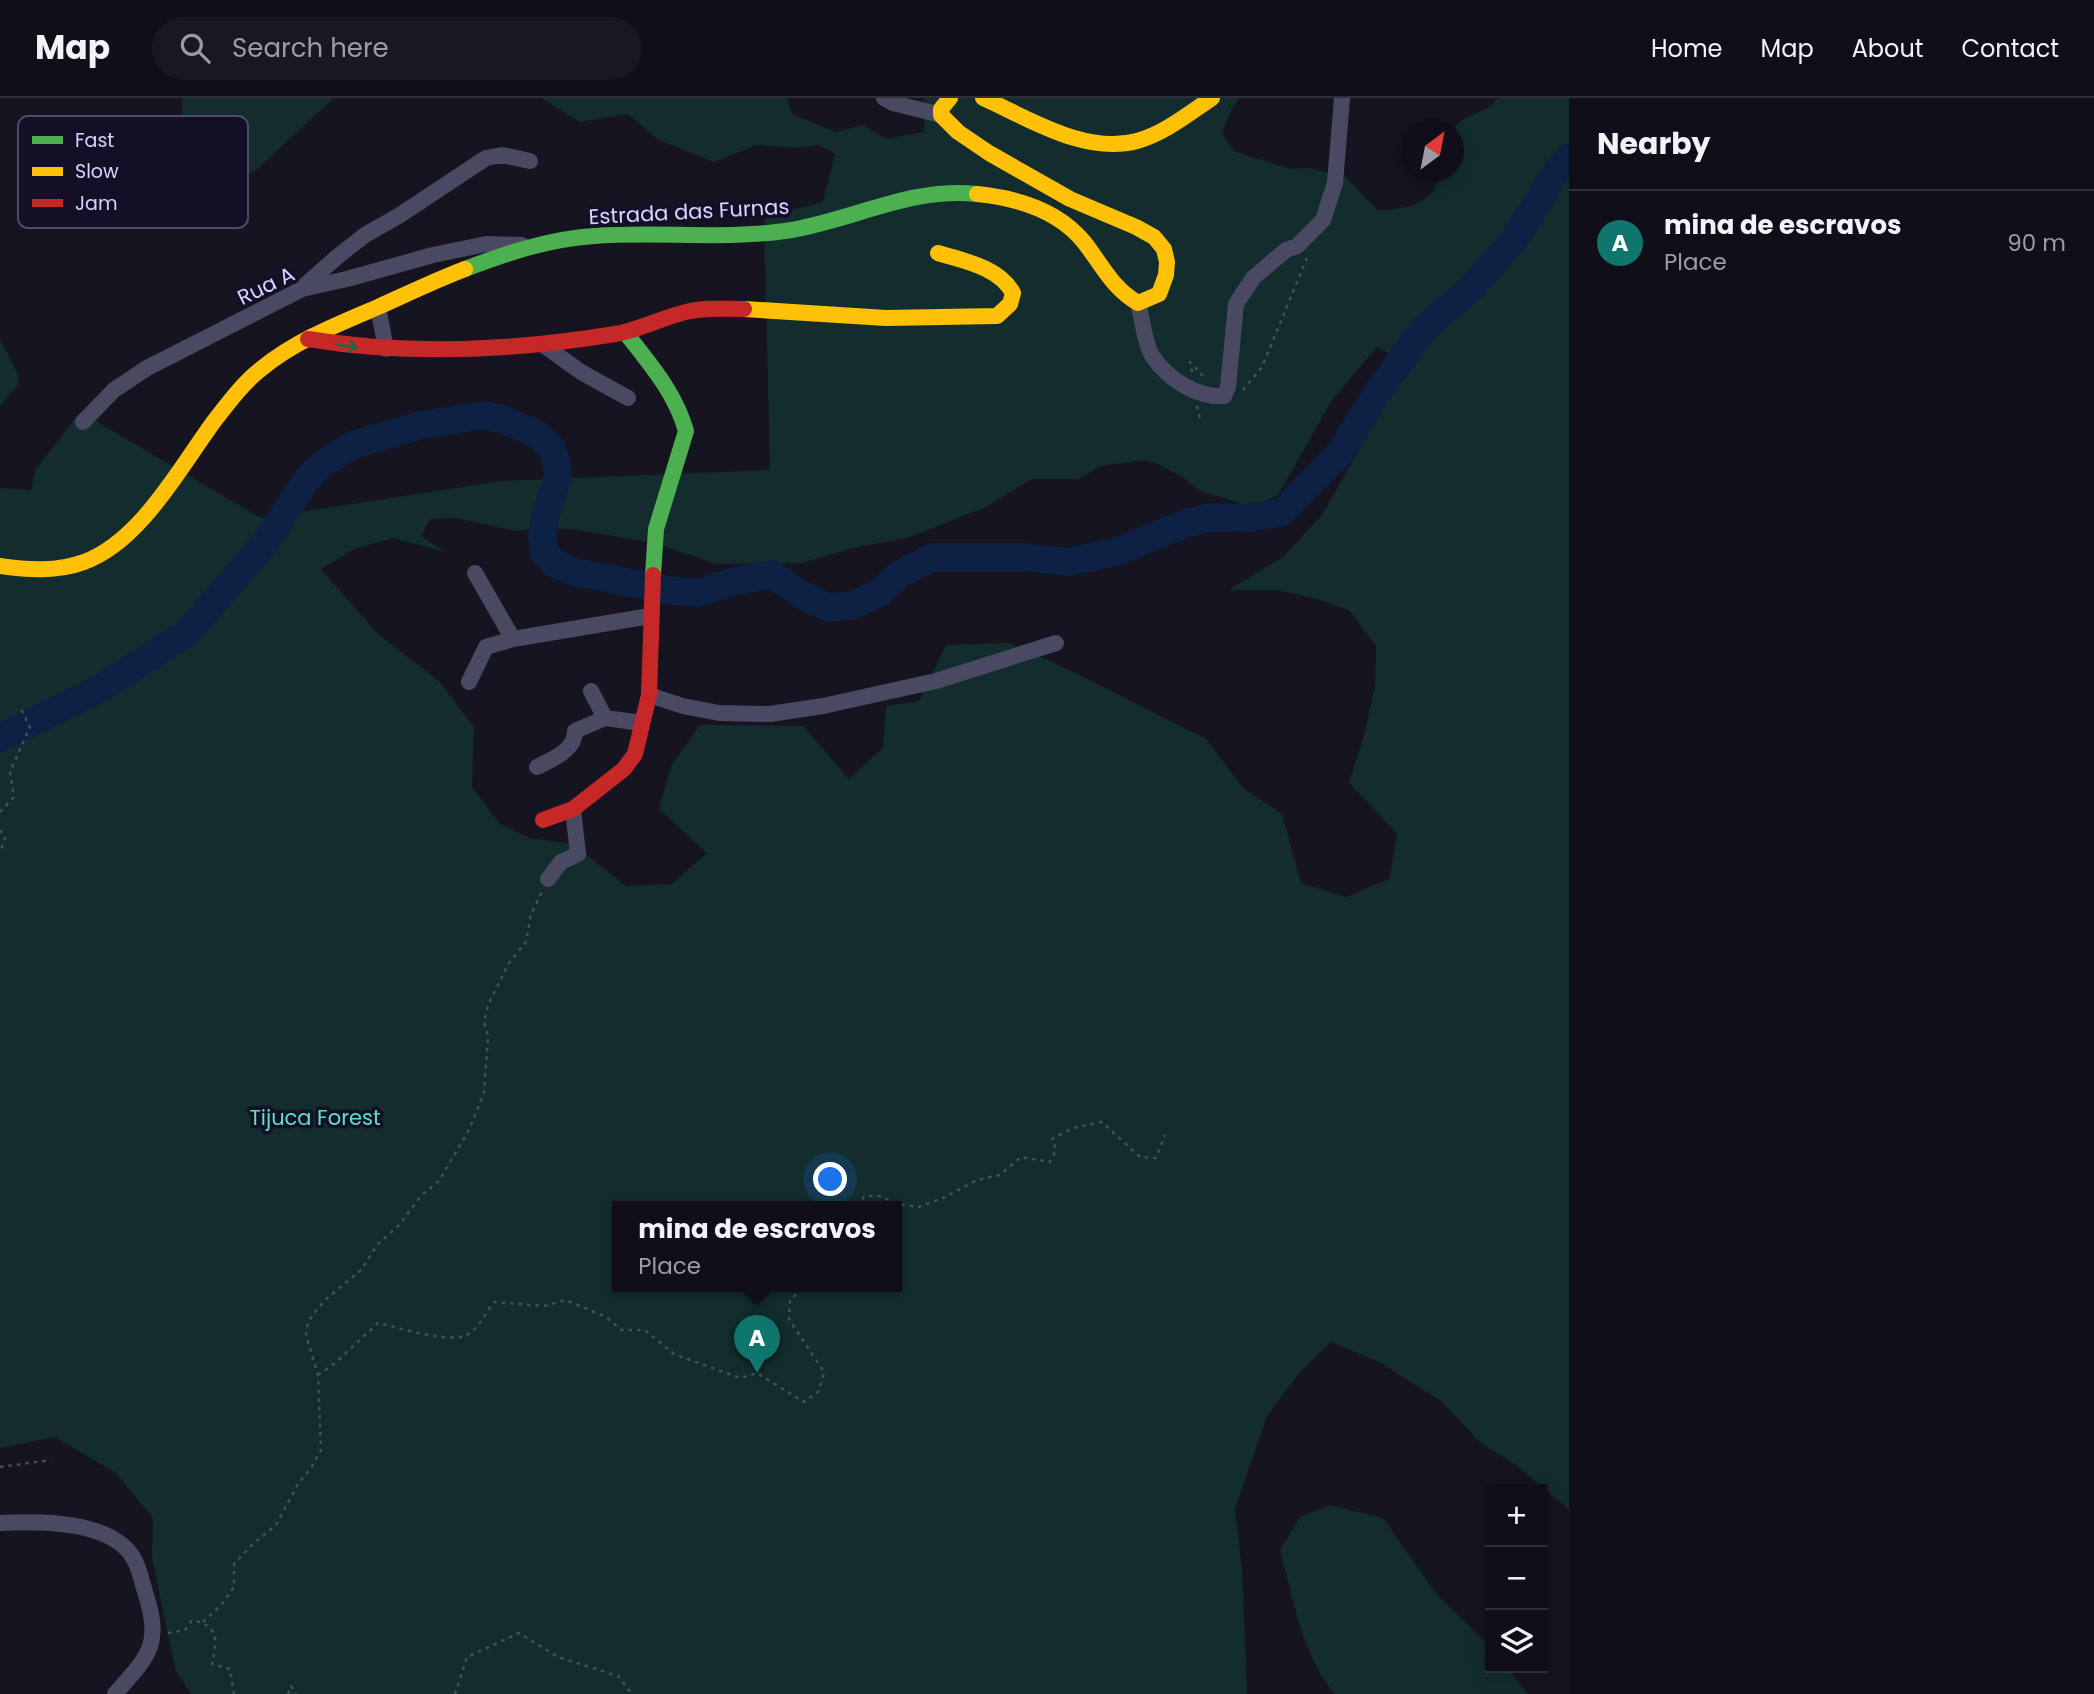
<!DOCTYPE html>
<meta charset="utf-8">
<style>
:root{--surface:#100f19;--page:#191822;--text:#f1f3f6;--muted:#9c9ca2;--line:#302f38;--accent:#0f766e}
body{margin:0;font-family:Poppins,sans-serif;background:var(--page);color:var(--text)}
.controls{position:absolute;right:21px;bottom:21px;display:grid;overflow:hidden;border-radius:0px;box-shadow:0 4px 18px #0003}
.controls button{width:63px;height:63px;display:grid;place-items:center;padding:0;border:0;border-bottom:2px solid var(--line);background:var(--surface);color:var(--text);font:35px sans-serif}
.compass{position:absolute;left:1401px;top:21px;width:63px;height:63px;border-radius:50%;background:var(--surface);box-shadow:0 4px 18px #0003;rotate:32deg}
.you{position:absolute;left:831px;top:1082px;width:24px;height:24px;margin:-18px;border:5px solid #fff;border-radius:50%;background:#1a73e8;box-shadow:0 0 0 10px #1a73e833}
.badge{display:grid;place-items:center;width:46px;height:46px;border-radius:50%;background:var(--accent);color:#fff;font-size:23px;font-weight:700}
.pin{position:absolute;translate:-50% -58px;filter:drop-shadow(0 2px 4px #0008)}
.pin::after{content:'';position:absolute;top:37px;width:24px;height:21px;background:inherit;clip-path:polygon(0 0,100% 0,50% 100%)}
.popup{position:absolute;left:612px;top:1103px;width:290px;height:91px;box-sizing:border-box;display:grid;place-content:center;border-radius:0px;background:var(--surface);filter:drop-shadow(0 2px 5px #0005);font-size:23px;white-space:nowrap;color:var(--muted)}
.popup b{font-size:26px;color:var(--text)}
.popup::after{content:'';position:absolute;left:50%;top:100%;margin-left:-14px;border:14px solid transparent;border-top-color:var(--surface)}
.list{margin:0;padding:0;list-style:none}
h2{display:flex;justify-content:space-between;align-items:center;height:91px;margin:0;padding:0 28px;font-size:30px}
h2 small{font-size:23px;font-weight:400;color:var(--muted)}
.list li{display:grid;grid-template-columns:46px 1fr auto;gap:21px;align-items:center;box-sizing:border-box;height:105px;padding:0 28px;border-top:2px solid var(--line)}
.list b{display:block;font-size:26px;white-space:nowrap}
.list p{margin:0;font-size:23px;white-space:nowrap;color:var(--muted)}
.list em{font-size:23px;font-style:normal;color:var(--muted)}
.icon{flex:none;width:38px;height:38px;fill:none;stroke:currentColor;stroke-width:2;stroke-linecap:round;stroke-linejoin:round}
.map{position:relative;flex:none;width:1569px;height:1596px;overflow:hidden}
header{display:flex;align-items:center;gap:42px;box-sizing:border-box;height:98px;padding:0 35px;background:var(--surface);border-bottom:2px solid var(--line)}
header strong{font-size:33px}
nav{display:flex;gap:38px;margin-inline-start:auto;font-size:24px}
.search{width:490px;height:63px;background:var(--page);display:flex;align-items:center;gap:18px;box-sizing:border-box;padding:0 24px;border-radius:38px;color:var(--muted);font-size:26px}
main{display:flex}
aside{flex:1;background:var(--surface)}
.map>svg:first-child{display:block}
</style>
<header>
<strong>Map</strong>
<div class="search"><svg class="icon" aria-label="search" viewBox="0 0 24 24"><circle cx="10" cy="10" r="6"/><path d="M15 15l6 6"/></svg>Search here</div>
<nav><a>Home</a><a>Map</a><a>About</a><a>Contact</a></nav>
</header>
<main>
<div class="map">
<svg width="1569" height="1596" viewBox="0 0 1569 1596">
<rect width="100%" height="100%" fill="#161421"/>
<path fill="#132c2d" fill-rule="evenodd" d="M182,0H334L254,74L214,90L183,63Z
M541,0H787L792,16L835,34L863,27L887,41L924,34L925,11L923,0H1239L1232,10L1222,35L1234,53L1245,57L1291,71L1307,70L1345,78L1377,112C1406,112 1435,106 1441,74H1454L1453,31C1466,14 1487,16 1498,0H1569V1412L1519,1369L1481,1345L1441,1303L1379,1264L1331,1244L1299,1275L1267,1318L1235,1411L1242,1471L1247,1596H191L175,1571L152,1460L153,1420L116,1375L55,1339L0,1350V390L31,392L36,371L80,314L261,420L501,383L770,372L764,119L823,104L835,56L818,47L797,50L757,47L714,64L659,42L628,16L580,24ZM1377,249L1408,265L1322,417L1283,459L1229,492H1277L1317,501L1349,512L1376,548L1375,588L1364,638L1349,684L1397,736L1389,781L1346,799L1301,785L1282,716L1244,691L1206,641L1070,572L1009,545L946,547L919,603L886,608L883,650L849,681L803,628L700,627L671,668L659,711L707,755L672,786L626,788L573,746L529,740L500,726L472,689L474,629L439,583L379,537L321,471L354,451L393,440L446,454L421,438L430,421L457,420L516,433L537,430L573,431L654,445L717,466L802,465L853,450L907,440L986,409L1032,381H1079L1101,368L1145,362L1158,366L1182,379L1200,393L1253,409L1278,397L1332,302ZM617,1109H897V1189H617Z
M0,242L18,276L19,286L0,308Z
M1330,1407L1383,1420L1437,1497L1490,1548V1570H1508L1528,1596H1335C1302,1558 1293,1499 1280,1452L1300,1419Z"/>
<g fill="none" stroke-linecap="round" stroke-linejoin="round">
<path stroke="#0d2144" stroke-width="28" d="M0,640L101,590L187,535L266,444L305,384L322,366L353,347L418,328L483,317L505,322L538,337L550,348L556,361L558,378L545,419L542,439L544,454L554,465L574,474L674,493L698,495L732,484L772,476L802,497L829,510L853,507L879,495L901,475L933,459H1023L1068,464L1116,454L1184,426L1212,419L1246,420L1281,415L1340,355L1379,292L1423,232L1472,189L1514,142L1557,73L1569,60"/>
<path stroke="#44505f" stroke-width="2.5" stroke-dasharray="3.5 5" stroke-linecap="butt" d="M1192,274L1190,264L1204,279
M1243,292L1262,269L1307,160
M1197,308L1200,322
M0,714L14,699L10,674L30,629L21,611
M0,732L5,740L0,755
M859,1109L864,1098H880L898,1106L918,1109L941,1101L977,1082L1000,1077L1021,1059L1050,1064L1056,1052L1052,1041L1073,1030L1102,1024L1140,1059L1156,1060L1165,1037
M318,1277L334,1266L378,1225C397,1229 456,1248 470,1235C480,1228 486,1214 494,1204L544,1208L566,1202L606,1219L622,1232H645L674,1256L740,1280L757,1275L804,1304L819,1293L824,1274L789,1221L790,1201L807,1189
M0,1369L51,1362
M203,1524L222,1506L234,1489V1466L254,1445L276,1427L298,1386L311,1370L321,1352L318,1277L306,1237L308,1223L325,1202L361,1172L377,1147L399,1127L421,1098L439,1083L469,1032L484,995L488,938L484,924L488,907L509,865L526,844L531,816L542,794
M168,1535L185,1532L192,1522C220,1528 217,1543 212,1566L230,1571L234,1596
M288,1596L291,1588L296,1596
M455,1596L467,1559L519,1535L558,1559L618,1578L632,1596"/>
<path stroke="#4a4962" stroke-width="16" d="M884,0L893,5L941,17
M303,189L337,159L365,137L400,117L486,60L502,57L530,63
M1138,205C1142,219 1145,248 1153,259C1168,281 1197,300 1224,298L1228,289L1236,206L1253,180L1286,152L1297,148L1323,122L1335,85L1342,0
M378,209L386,251
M542,246L581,274L628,300
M83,324L114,292L147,270L302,191L347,181L433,157L486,146L522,147
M475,475L513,541L650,518
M469,584L486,549L513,541
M591,593L605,620L642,625
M649,597L683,608L719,615L770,616L823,608L936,583L1056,545
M537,669C552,661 575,653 575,633L605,620
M548,781L561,764L578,756L573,711
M0,1425C39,1423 112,1422 134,1461C140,1472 142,1485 146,1497C162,1548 148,1558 115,1596"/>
<path stroke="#4caf50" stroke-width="16" d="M465,171C507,155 549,141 594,138C657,133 721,142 785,133C849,124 911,88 977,96
M625,234C649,265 675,294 686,333L656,431L653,477"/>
<path stroke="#ffc107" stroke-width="16" d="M950,0L941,11V17L958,34L989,55L1070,101L1136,129L1154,139L1164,151L1167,164L1166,177L1159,196L1138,205C1112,190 1102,167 1084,144C1058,112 1017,100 977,96
M983,0C1028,20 1085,57 1137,43C1165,35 1188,16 1212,0
M744,211L886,220L997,218L1010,206L1013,195C999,169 964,163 938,155
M0,468C28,472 57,474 84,464C141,443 180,369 215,322C229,304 243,285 261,271C295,243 338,226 378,209C407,196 436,182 465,171"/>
<path stroke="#c62828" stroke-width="16" d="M308,241C411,258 512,253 615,236C639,232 661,220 686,214C705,209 724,211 744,211
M543,722L573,711L624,671L635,656L649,597L653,477"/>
</g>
<defs><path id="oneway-shaft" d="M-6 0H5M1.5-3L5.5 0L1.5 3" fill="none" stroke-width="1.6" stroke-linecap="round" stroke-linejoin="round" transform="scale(1.75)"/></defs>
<use stroke="#305f3b" href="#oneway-shaft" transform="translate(347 248) rotate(8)"/>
<g text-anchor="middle" stroke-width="7" stroke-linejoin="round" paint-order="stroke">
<g font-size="21" fill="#d9d4ff" stroke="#130f26">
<text transform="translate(689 114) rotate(-3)" y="7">Estrada das Furnas</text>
<text transform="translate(266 188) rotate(-26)" y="7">Rua A</text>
</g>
<g font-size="21" fill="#5fe0c0" stroke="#130f26">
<text x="315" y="1027">Tijuca Forest</text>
</g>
</g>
<rect x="18" y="18" width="230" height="112" rx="10" fill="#130f26" stroke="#4e4a67" stroke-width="2"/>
<rect x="32" y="38" width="31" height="8" fill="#4caf50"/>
<rect x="32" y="69" width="31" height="9" fill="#ffc107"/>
<rect x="32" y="101" width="31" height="8" fill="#c62828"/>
<g font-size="19" fill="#d9d4ff">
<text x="75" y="49">Fast</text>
<text x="75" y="80">Slow</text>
<text x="75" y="112">Jam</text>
</g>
</svg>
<div class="controls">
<button>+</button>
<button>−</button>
<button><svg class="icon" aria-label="layers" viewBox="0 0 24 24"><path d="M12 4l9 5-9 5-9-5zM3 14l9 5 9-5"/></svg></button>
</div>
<svg class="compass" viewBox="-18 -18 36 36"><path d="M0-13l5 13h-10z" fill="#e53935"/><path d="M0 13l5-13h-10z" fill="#9c9ca2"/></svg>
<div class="you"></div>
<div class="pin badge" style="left:757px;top:1275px">A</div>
<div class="popup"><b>mina de escravos</b>Place</div>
</div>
<aside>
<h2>Nearby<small></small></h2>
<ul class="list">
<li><span class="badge">A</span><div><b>mina de escravos</b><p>Place</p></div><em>90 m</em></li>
</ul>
</aside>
</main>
